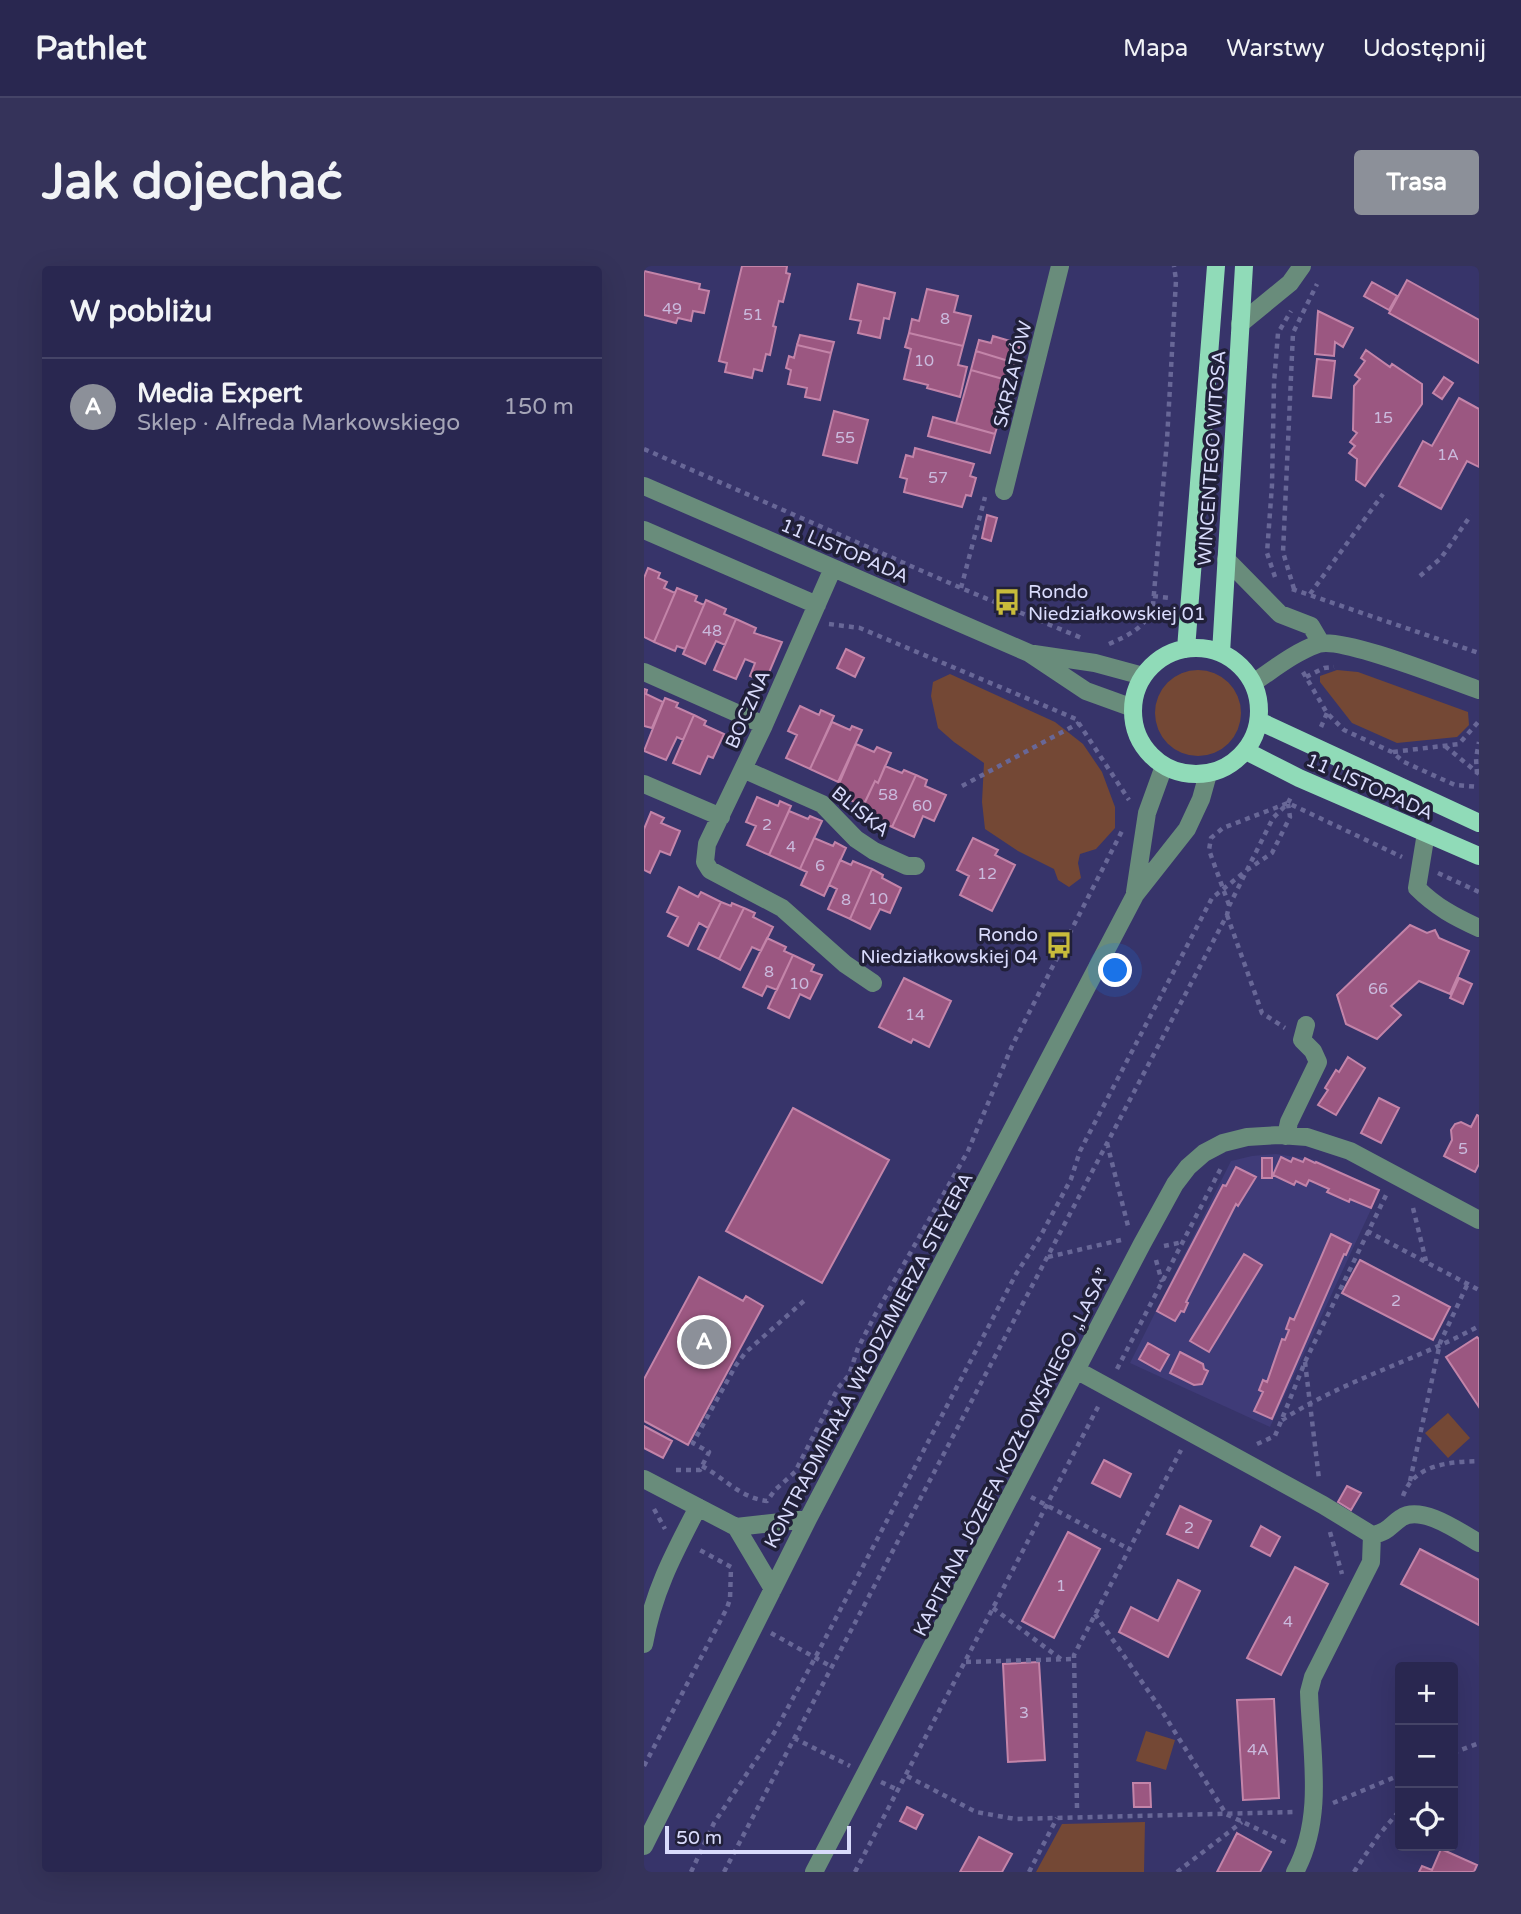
<!DOCTYPE html>
<html lang="pl">
<meta charset="utf-8">
<style>
:root{--surface:#292750;--page:#35335a;--text:#f1f3f6;--muted:#a5a5b7;--line:#454467;--accent:#8c9099}
body{margin:0;font-family:"Varela Round",sans-serif;background:var(--page);color:var(--text)}
.controls{position:absolute;right:21px;bottom:21px;display:grid;overflow:hidden;border-radius:7px;box-shadow:0 7px 28px #0002}
.controls button{width:63px;height:63px;display:grid;place-items:center;padding:0;border:0;border-bottom:2px solid var(--line);background:var(--surface);color:var(--text);font:35px sans-serif}
.scale{position:absolute;left:21px;bottom:18px;width:186px;box-sizing:border-box;padding-left:7px;border:4px solid #d9dbfc;border-top:0;font-size:19px;line-height:24px;white-space:nowrap;color:#d9dbfc;-webkit-text-stroke:5px #212039;paint-order:stroke}
.you{position:absolute;left:472px;top:705px;width:24px;height:24px;margin:-18px;border:5px solid #fff;border-radius:50%;background:#1a73e8;box-shadow:0 0 0 10px #1a73e833}
.badge{display:grid;place-items:center;width:46px;height:46px;border-radius:50%;background:var(--accent);color:#fff;font-size:23px;font-weight:700}
.pin{position:absolute;translate:-50% -50%;border:4px solid #fff;box-shadow:0 2px 7px #0006}
.list{margin:0;padding:0;list-style:none}
h2{display:flex;justify-content:space-between;align-items:center;height:91px;margin:0;padding:0 28px;font-size:30px}
h2 small{font-size:23px;font-weight:400;color:var(--muted)}
.list li{display:grid;grid-template-columns:46px 1fr auto;gap:21px;align-items:center;box-sizing:border-box;height:98px;padding:0 28px;border-top:2px solid var(--line)}
.list b{display:block;font-size:26px;white-space:nowrap}
.list p{margin:0;font-size:23px;white-space:nowrap;color:var(--muted)}
.list em{font-size:23px;font-style:normal;color:var(--muted)}
.icon{flex:none;width:38px;height:38px;fill:none;stroke:currentColor;stroke-width:2;stroke-linecap:round;stroke-linejoin:round}
.map{position:relative;flex:none;width:835px;height:1606px;overflow:hidden;border-radius:7px}
header{display:flex;align-items:center;gap:42px;box-sizing:border-box;height:98px;padding:0 35px;background:var(--surface);border-bottom:2px solid var(--line)}
header strong{font-size:33px}
nav{display:flex;gap:38px;margin-inline-start:auto;font-size:24px}
.intro{display:flex;align-items:center;justify-content:space-between;box-sizing:border-box;height:168px;padding:0 42px}
h1{margin:0;font-size:49px}
.button{padding:18px 32px;border-radius:7px;background:var(--accent);color:#fff;font-size:24px;font-weight:700}
main{display:flex;gap:42px;padding:0 42px}
aside{flex:1;background:var(--surface);border-radius:7px;box-shadow:0 7px 28px #0002}
.map>svg:first-child{display:block}
</style>
<header>
<strong>Pathlet</strong>
<nav><a>Mapa</a><a>Warstwy</a><a>Udostępnij</a></nav>
</header>
<div class="intro"><h1>Jak dojechać</h1><a class="button">Trasa</a></div>
<main>
<aside>
<h2>W pobliżu<small></small></h2>
<ul class="list">
<li><span class="badge">A</span><div><b>Media Expert</b><p>Sklep · Alfreda Markowskiego</p></div><em>150 m</em></li>
</ul>
</aside>
<div class="map">
<svg width="835" height="1606" viewBox="0 0 835 1606">
<rect width="100%" height="100%" fill="#37346a"/>
<path fill="#3f3b78" d="M632,888L672,894L736,924L626,1161L486,1097L587,895L608,890Z"/>
<path fill="#744835" d="M693,404L714,406L824,446L825,459L813,471L753,477L708,457L676,416V410Z
M511 447a43 43 0 1 1 86 0a43 43 0 1 1-86 0Z
M306,408L411,456L439,478L458,506L471,541V562L452,583L436,588L434,597L437,612L425,621L414,614L410,603L374,585L341,563L338,536L340,497L310,476L294,462L287,430L289,416Z
M804,1147L826,1172L804,1192L781,1167Z
M502,1465L531,1474L522,1504L492,1495Z
M501,1556L500,1606H392L418,1558Z"/>
<path fill="#9b5781" stroke="#c384a9" stroke-width="2" d="M98,0H143L142,7L146,8L139,36L135,35L129,60L132,61L126,89L122,88L118,105L110,103L108,112L81,106L83,97L75,95Z
M0,5L56,18L55,23L65,25L60,47L49,45L47,55L34,52L32,57L0,49Z
M763,14L835,54V97L745,47Z
M728,16L753,30L745,44L720,30Z
M214,18L251,27L245,53L240,52L236,72L214,67L217,55L206,53Z
M283,23L314,30L310,46L327,50L319,80L265,67L268,53L275,55Z
M674,45L709,62L699,81L691,76L690,90L671,88Z
M265,67L319,80L314,99L323,101L316,131L283,122L284,119L260,113L267,83L261,81Z
M156,69L190,76L187,87L153,79Z
M349,70L376,78L371,97L332,85L335,74L347,77Z
M153,79L187,87L176,134L161,131L163,122L144,118L147,104L142,102L145,90L150,92Z
M722,84L746,101L748,98L778,118V138L721,220L712,214L713,193L705,187L711,180L706,176L713,167L709,164L710,120L716,113L711,109L721,95L717,92Z
M332,85L371,97L366,115L327,104Z
M673,93L691,95L687,132L669,130Z
M327,104L366,115L351,168L312,157Z
M800,111L809,117L798,133L789,127Z
M815,132L835,143V201L823,195L797,243L755,220L779,175L788,180Z
M190,145L224,154L213,197L179,189Z
M289,151L351,168L346,187L284,170Z
M271,182L330,198L326,210L332,212L327,230L322,229L318,241L260,226L263,213L256,211L262,189L269,191Z
M343,249L353,252L347,275L338,272Z
M4,302L16,307L14,312L23,316L20,322L31,327L10,376L0,371V312Z
M33,322L53,330L51,335L60,339L41,383L33,380L31,385L10,376Z
M62,334L82,343L80,348L92,353L81,379L72,375L61,398L39,388Z
M92,353L112,362L110,367L138,376L121,416L106,410L111,397L101,393L92,413L70,404Z
M202,383L220,392L211,411L193,402Z
M0,423L3,424L2,428L19,436L8,462L0,460Z
M21,432L34,437L32,441L50,449L39,474L33,471L22,494L0,485Z
M156,440L175,449L177,444L190,450L166,503L142,492L153,469L144,465Z
M50,449L62,455L60,459L80,468L69,492L64,490L56,508L29,497Z
M188,456L206,464L208,460L218,464L194,516L166,503Z
M212,478L230,486L233,481L247,487L234,517L231,515L219,540L191,527Z
M241,500L258,507L260,504L272,509L248,561L216,547L231,515L234,517Z
M272,509L283,514L281,520L302,529L290,555L279,550L270,571L248,561Z
M113,531L134,540L136,535L147,540L125,589L103,579L112,560L102,556Z
M145,545L164,553L166,550L178,555L156,603L125,589Z
M7,546L20,552L17,557L36,565L26,589L16,585L6,607L0,604V563Z
M170,572L189,580L191,576L202,582L180,630L157,619L163,606L156,603Z
M329,572L354,584L351,589L371,599L348,645L316,629L325,610L313,604Z
M196,594L207,599L209,595L228,603L206,653L184,643L193,623L185,619Z
M228,603L239,609L238,612L257,622L246,647L236,643L226,663L206,653Z
M35,621L54,631L57,626L77,636L64,662L55,657L44,680L24,670L34,651L23,646Z
M77,636L87,640L88,637L100,642L75,693L54,683Z
M100,642L111,647L109,651L129,661L117,685L108,681L96,704L75,693Z
M766,659L783,667L791,664L795,672L825,685L806,728L775,715L747,740L757,749L733,773L702,758L693,729Z
M123,672L142,681L140,685L149,689L133,724L123,720L118,730L99,721Z
M149,689L170,699L167,705L178,709L166,733L156,728L145,752L124,742Z
M260,712L307,735L285,781L269,773L267,777L235,761Z
M815,712L828,718L819,738L806,732Z
M704,791L721,802L692,849L674,839L684,824L681,822L692,804L695,806Z
M735,832L755,842L737,877L717,867Z
M149,842L245,894L178,1017L82,965Z
M833,849L835,850V898L831,906L800,890L808,874L807,864L811,858L817,856L827,861Z
M637,891L647,896L649,892L659,896L661,892L671,897L672,896L735,924L727,942L706,933L705,936L683,926L685,923L665,914L662,920L652,915L650,919L629,909Z
M618,892H628V912H618Z
M592,901L612,911L594,940L592,938L542,1036L544,1037L540,1046L537,1045L531,1055L513,1045L579,919L582,920Z
M687,968L707,978L702,989L700,988L628,1153L610,1145L619,1126L615,1124L619,1114L623,1116L638,1073L641,1074L645,1064L642,1063L646,1052L650,1054Z
M600,988L618,999L565,1086L546,1075Z
M716,994L806,1041L789,1074L698,1027Z
M55,1011L99,1035L102,1030L119,1040L44,1179L0,1155V1113Z
M833,1071L835,1073V1141L802,1091Z
M504,1077L525,1089L516,1105L495,1093Z
M536,1086L559,1098L560,1103L564,1105L558,1118L550,1119L526,1107Z
M0,1160L28,1175L19,1192L0,1182Z
M460,1194L487,1208L476,1231L448,1217Z
M703,1220L717,1227L707,1244L694,1236Z
M536,1240L567,1255L554,1282L523,1268Z
M617,1260L636,1271L626,1290L607,1280Z
M424,1266L456,1283L410,1372L378,1355Z
M776,1283L835,1314V1359L757,1318Z
M651,1301L684,1318L637,1409L603,1392Z
M534,1314L556,1325L524,1391L475,1366L487,1341L514,1355Z
M395,1396L401,1494L364,1496L359,1398Z
M630,1433L635,1532L599,1534L593,1434Z
M489,1517H506L507,1541H490Z
M263,1541L279,1549L272,1563L256,1555Z
M593,1567L627,1586L616,1606H573Z
M335,1571L368,1588L358,1606H316Z
M797,1583L833,1599L830,1606H775L778,1600L788,1604Z"/>
<g fill="none" stroke-linecap="round" stroke-linejoin="round">
<path stroke="#686797" stroke-width="4.5" stroke-dasharray="5 5" stroke-linecap="butt" d="M0,183L317,322L440,373
M776,310L797,292L827,249
M631,311L623,287L628,219L630,117L634,67L647,45
M317,322L341,231
M648,323L835,387
M650,323L639,286L649,67L673,18
M666,328L739,228
M509,330L526,332
M185,358L216,362L432,453L485,534
M465,378C485,369 503,361 509,339L523,174L532,14L530,0
M659,406L683,447L700,464L748,486L760,496L811,519L835,521
M662,411L680,402L690,401
M677,461L683,447
M801,480L835,508
M749,486L815,478L835,455
M833,508L832,492L835,476
M318,520L435,457
M794,607L835,626
M585,639L565,584L567,572L579,562L644,537L758,591
M583,649L618,747L641,762
M463,877L484,960
M769,942L782,995
M723,965L835,1024
M520,980L539,976
M404,991L477,974
M512,994L518,1016
M661,1096L675,1213
M473,1103L577,902
M638,1154C700,1114 771,1095 835,1060
M613,1178L631,1170L661,1096L743,927
M58,1200C80,1212 97,1232 123,1235L131,1224L151,1206L194,1122L205,1109L214,1082L231,1049L324,885L368,780L478,565
M32,1204H56L65,1186L49,1177L92,1099L102,1086L161,1034
M766,1215L796,1077L824,1017
M759,1230C770,1198 805,1196 835,1195
M387,1231L485,1283
M10,1243L21,1263
M686,1266L698,1308
M349,1342L418,1394
M451,1348L516,1442L582,1548L643,1577
M127,1367L188,1401
M322,1396L429,1393
M150,1472L206,1500
M809,1487L835,1477
M0,1500L83,1342L86,1333L87,1301L54,1283
M263,1510L332,1546L371,1553L651,1546
M237,1516L254,1524
M689,1537L756,1509
M433,1542L430,1389L537,1184
M47,1606L70,1557L130,1467L171,1392L372,1008L396,971L427,913L436,885L568,632L603,604L628,587L646,551L644,538
M80,1606L583,649L585,640L629,552L644,537L647,531
M211,1606L455,1139
M385,1606L413,1552
M533,1606L598,1556
M710,1606L734,1570L756,1544"/>
<path stroke="#698c7b" stroke-width="18" d="M596,58L646,17L658,0
M0,220L385,387L442,425L489,442
M360,225L416,0
M0,264L173,339
M582,293L636,348L667,360L677,377
M189,302L120,459L63,578L61,596L66,604L138,642L201,698L229,717
M390,388L451,397L499,410
M0,406L120,459
M609,417C630,403 651,386 674,378C698,370 806,414 835,424
M99,503L178,538L212,573L230,585L263,600H272
M0,518L77,551
M782,567L773,622C792,641 811,651 835,662
M491,626L503,547L520,500
M642,870L645,856L674,796L669,785L658,774L662,759
M434,1105L679,1239L728,1269C745,1266 745,1260 757,1252C777,1238 816,1266 835,1277
M0,1213L92,1261L129,1323
M92,1261L164,1253
M0,1378C9,1326 30,1287 54,1241
M0,1580L164,1253L491,629L543,563L557,533L564,508
M170,1606L498,978L531,918L544,901L560,887L579,877L603,871L636,869L663,871L706,885L835,954
M651,1606C681,1551 667,1486 665,1426L669,1411L727,1296L728,1269"/>
<path stroke="#90dbb8" stroke-width="18" d="M489 445a63 63 0 1 1 126 0a63 63 0 1 1-126 0Z
M542,383L572,0
M577,387L600,0
M615,455L835,557
M602,485L655,512L835,590"/>
</g>
<defs>
<symbol id="bus-bare" viewBox="-9 -9 18 18"><path d="M-5-6H5V4H4V6H2V4H-2V6H-4V4H-5ZM-3.5-4V0h7V-4ZM-3.5 1.2v1.5H-2V1.2ZM2 1.2v1.5H3.5V1.2Z" fill="#c8bb3b" stroke="#212039" stroke-width="2.5" paint-order="stroke"/></symbol>
</defs>
<g fill-rule="evenodd">
<use href="#bus-bare" x="344" y="317" width="38" height="38"/>
<use href="#bus-bare" x="396" y="660" width="38" height="38"/>
</g>
<g text-anchor="middle" stroke-width="7" stroke-linejoin="round" paint-order="stroke">
<g font-size="16" fill="#cabadd">
<text x="28" y="48">49</text>
<text x="109" y="54">51</text>
<text x="301" y="58">8</text>
<text x="280" y="100">10</text>
<text x="739" y="157">15</text>
<text x="201" y="177">55</text>
<text x="804" y="194">1A</text>
<text x="294" y="217">57</text>
<text x="68" y="370">48</text>
<text x="244" y="534">58</text>
<text x="278" y="545">60</text>
<text x="123" y="564">2</text>
<text x="147" y="586">4</text>
<text x="176" y="605">6</text>
<text x="343" y="613">12</text>
<text x="234" y="638">10</text>
<text x="202" y="639">8</text>
<text x="125" y="711">8</text>
<text x="155" y="723">10</text>
<text x="734" y="728">66</text>
<text x="271" y="754">14</text>
<text x="819" y="888">5</text>
<text x="752" y="1040">2</text>
<text x="545" y="1267">2</text>
<text x="417" y="1325">1</text>
<text x="644" y="1361">4</text>
<text x="380" y="1452">3</text>
<text x="614" y="1489">4A</text>
</g>
<g font-size="19" fill="#d9dbfc" stroke="#212039">
<text transform="translate(368 108) rotate(-76)" y="7">SKRZATÓW</text>
<text transform="translate(567 192) rotate(-86)" y="7">WINCENTEGO WITOSA</text>
<text transform="translate(201 284) rotate(23)" y="7">11 LISTOPADA</text>
<text transform="translate(103 443) rotate(-66)" y="7">BOCZNA</text>
<text transform="translate(726 520) rotate(24)" y="7">11 LISTOPADA</text>
<text transform="translate(217 545) rotate(39)" y="7">BLISKA</text>
<text transform="translate(224 1094) rotate(-62)" y="7">KONTRADMIRAŁA WŁODZIMIERZA STEYERA</text>
<text transform="translate(367 1186) rotate(-63)" y="7">KAPITANA JÓZEFA KOZŁOWSKIEGO „LASA”</text>
</g>
<g font-size="19" fill="#d9dbfc" stroke="#212039" text-anchor="start">
<text x="384" y="332">Rondo<tspan x="384" dy="22">Niedziałkowskiej 01</tspan></text>
<text x="394" y="675" text-anchor="end">Rondo<tspan x="394" dy="22">Niedziałkowskiej 04</tspan></text>
</g>
</g>
</svg>
<div class="controls">
<button>+</button>
<button>−</button>
<button><svg class="icon" aria-label="locate" viewBox="0 0 24 24"><circle cx="12" cy="12" r="6"/><path d="M12 2v4M12 18v4M2 12h4M18 12h4"/></svg></button>
</div>
<div class="scale">50 m</div>
<div class="you"></div>
<div class="pin badge" style="left:60px;top:1076px">A</div>
</div>
</main>
